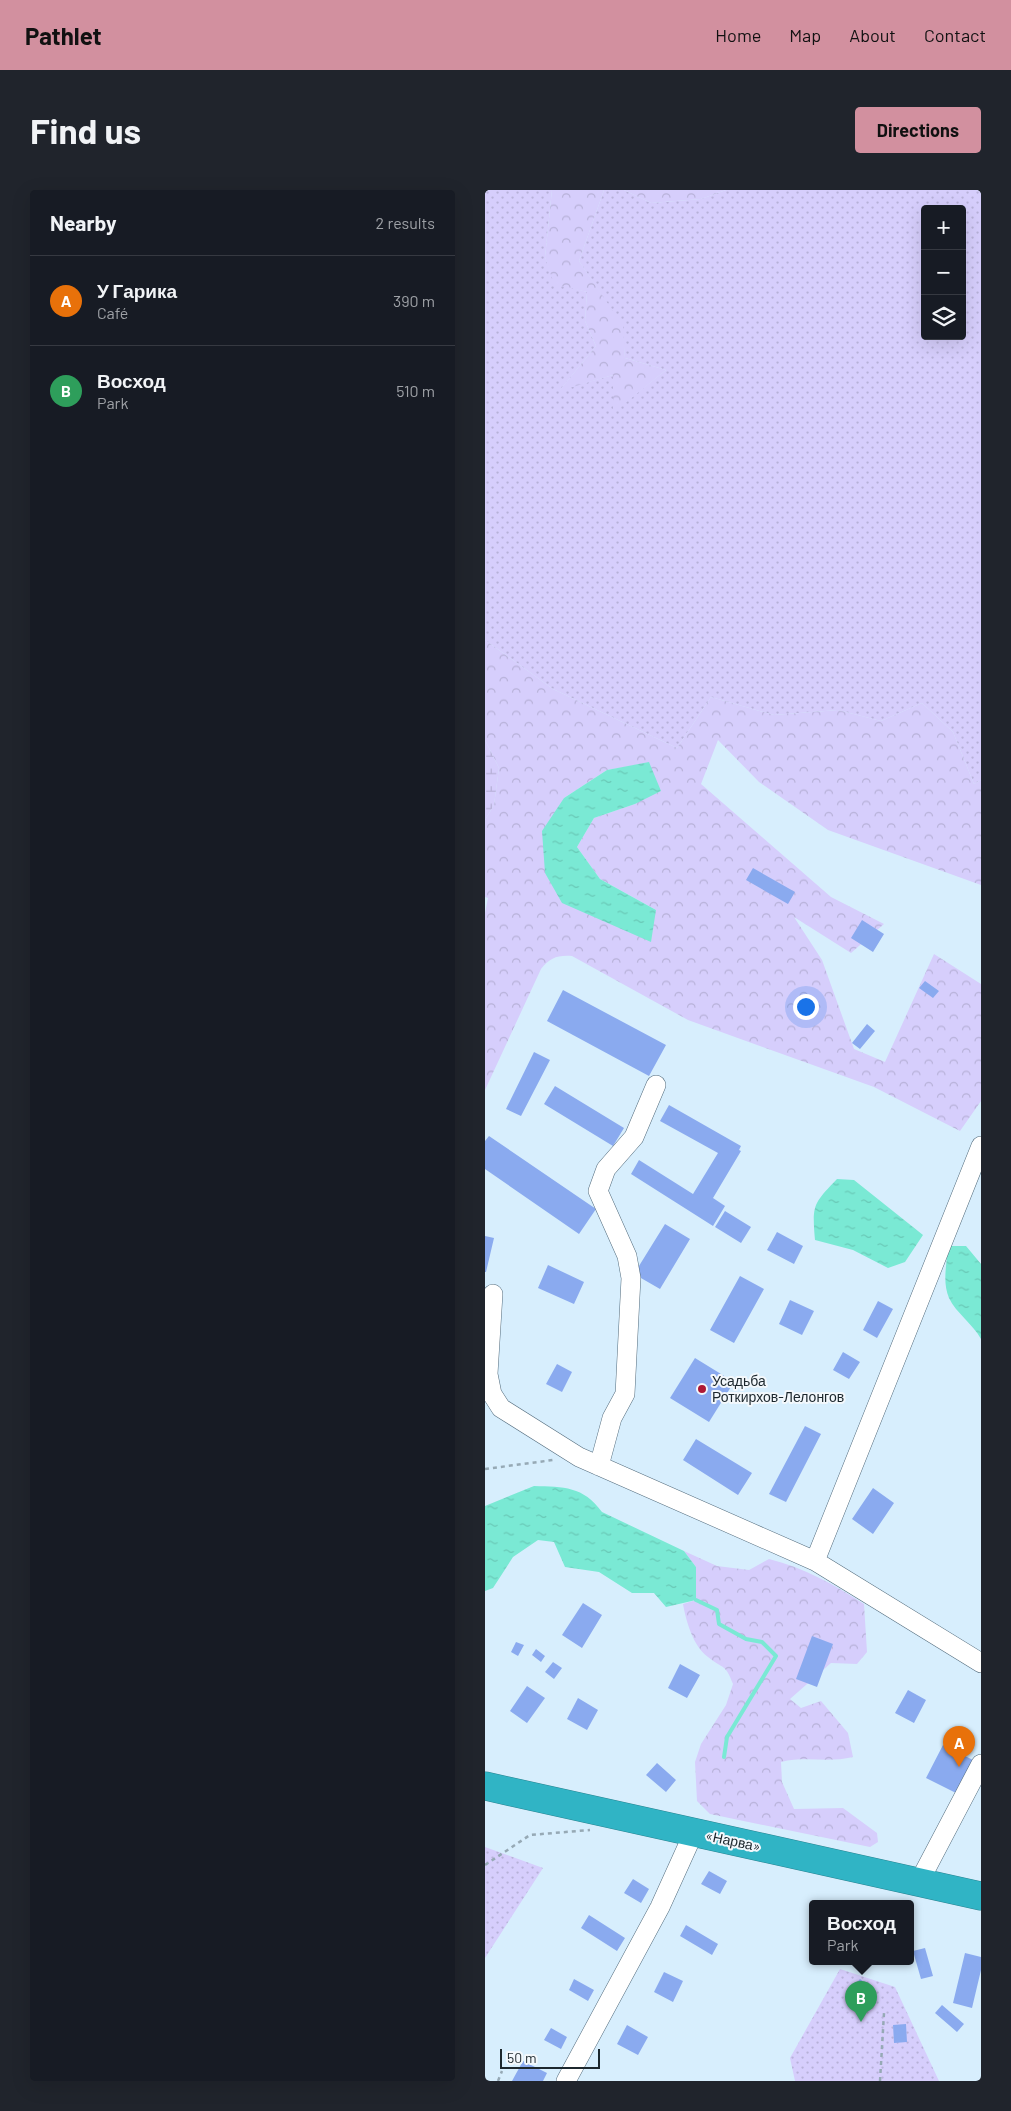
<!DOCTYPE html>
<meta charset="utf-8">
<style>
:root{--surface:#171b24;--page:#20242c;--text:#f1f3f6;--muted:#9ea1a6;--line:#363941;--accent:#d2909f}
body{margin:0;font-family:Barlow,sans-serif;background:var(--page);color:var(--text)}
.controls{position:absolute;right:15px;top:15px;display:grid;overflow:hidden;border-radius:5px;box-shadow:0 5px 20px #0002}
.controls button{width:45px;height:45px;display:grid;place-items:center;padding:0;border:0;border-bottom:1px solid var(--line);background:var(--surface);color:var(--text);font:25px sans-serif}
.scale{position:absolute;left:15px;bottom:12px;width:100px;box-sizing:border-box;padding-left:5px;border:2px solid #1c272d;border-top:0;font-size:14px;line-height:18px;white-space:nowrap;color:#1c272d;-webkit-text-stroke:4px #f3f8fc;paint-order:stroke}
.you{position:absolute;left:320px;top:816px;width:18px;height:18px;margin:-12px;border:4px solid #fff;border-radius:50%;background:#1a73e8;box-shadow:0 0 0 8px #1a73e833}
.badge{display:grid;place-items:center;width:32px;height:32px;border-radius:50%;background:var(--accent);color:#fff;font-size:16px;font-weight:700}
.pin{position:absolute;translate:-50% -41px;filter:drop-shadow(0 1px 2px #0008)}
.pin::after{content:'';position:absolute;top:26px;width:18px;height:15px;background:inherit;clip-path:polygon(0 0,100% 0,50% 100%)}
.popup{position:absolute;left:324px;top:1710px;width:105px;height:65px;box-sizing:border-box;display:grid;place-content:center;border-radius:5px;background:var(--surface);filter:drop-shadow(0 1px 4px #0005);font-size:16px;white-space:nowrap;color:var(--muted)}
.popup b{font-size:19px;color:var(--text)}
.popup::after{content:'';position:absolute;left:50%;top:100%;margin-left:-10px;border:10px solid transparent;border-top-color:var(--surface)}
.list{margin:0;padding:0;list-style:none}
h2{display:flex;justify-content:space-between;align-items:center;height:65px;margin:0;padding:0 20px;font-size:21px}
h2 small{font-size:16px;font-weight:400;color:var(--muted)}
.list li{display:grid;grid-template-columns:32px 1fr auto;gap:15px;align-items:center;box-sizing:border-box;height:90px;padding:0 20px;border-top:1px solid var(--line)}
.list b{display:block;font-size:19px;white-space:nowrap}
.list p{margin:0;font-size:16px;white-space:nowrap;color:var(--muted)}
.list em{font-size:16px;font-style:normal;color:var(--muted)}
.icon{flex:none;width:28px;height:28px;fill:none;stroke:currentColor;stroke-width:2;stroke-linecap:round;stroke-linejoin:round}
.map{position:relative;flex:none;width:496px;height:1891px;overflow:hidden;border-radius:5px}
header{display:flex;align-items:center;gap:30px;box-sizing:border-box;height:70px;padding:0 25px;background:var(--accent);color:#111}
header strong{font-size:24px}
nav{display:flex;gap:28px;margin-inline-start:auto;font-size:18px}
.intro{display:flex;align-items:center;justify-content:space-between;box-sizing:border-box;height:120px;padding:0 30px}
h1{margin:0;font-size:35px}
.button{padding:12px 22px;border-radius:5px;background:var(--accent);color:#111;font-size:18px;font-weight:700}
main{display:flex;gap:30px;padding:0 30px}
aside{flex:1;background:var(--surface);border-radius:5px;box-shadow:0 5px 20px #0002}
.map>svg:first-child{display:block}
</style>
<header>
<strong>Pathlet</strong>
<nav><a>Home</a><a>Map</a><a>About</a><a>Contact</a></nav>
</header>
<div class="intro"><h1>Find us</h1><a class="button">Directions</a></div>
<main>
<aside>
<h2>Nearby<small>2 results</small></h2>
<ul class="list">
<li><span class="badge" style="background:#e8710a">A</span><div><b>У Гарика</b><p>Café</p></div><em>390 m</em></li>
<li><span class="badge" style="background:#2e9e5b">B</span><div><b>Восход</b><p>Park</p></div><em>510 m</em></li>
</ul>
</aside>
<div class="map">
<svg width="496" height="1891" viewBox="0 0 496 1891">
<defs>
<pattern id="grass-dots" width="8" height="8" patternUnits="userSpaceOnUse" patternTransform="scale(1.25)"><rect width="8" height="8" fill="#d6cefc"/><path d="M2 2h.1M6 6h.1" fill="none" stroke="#b7b1d8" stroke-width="1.8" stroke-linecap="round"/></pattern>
<pattern id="forest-crowns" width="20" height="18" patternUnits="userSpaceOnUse" patternTransform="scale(1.25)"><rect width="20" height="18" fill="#d6cefc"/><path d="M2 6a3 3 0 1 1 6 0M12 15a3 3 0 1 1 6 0" fill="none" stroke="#b7b1d8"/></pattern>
<pattern id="wetland-marsh" width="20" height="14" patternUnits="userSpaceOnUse" patternTransform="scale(1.25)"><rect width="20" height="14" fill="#d6cefc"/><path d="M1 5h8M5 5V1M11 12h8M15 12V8" fill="none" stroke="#b7b1d8"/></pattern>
<pattern id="water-ripples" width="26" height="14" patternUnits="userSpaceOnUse" patternTransform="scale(1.25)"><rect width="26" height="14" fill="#7ae9d4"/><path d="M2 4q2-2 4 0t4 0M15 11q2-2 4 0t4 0" fill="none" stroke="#69c8b6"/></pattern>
</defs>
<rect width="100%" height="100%" fill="#d7eefd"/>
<path fill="url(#grass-dots)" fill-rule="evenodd" d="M0,0H67L60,67L70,93L102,102L100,131L111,156L75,200L128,185V222L181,180L140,168L137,136L94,71L119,0H139L166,13L216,9L241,0H496V590L489,594L468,542L437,513L396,531L353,520L289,525L226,507L192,558L68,499L0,450ZM440,19H477V146H440Z
M0,1657L58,1678L0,1768Z
M355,1779L410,1797L454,1891H310L305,1868Z"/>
<path fill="url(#forest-crowns)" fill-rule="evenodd" d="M67,0H119L94,71L138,136L140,168L181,180L128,223V185L74,201L111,156L100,131L102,102L69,94L60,67Z
M139,0H241L216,9L166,13Z
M0,450L68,499L192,558L226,507L289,525L353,520L396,531L437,513L468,542L489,594L496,590V695L343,640L274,592L233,550L216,594L346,707L399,734L366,763L309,727L337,770L369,859L400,872L449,764L496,794V911L475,941L389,897L203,830L87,766C72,765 65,768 56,779L0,900V723L3,708L0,707V630L9,615L14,578L0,550ZM164,573L150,614L109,628L92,657L115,689L171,720L60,683L79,608L122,580Z
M199,1361L232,1376L264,1380L284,1369C320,1378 348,1394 379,1414L382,1462L372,1474L346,1473L305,1509L316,1518L336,1511L363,1543L368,1567C344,1573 320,1566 296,1572L297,1592L309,1619L358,1618L392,1643L393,1652L385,1657L225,1624L212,1611L210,1572L216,1554L241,1515L248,1494C240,1473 239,1480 223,1467C208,1456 201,1431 198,1414L211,1410V1377Z"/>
<path fill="url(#wetland-marsh)" d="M0,550L14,578L9,615L0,630Z"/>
<path fill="url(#water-ripples)" d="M164,572L176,601L150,614L109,628L92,657L115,689L171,720L166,752L77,713L60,683L57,641L79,608L122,580Z
M352,989L369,990L438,1045L420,1072L403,1078L368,1060L330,1050C327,1015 328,1014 352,989Z
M463,1056H481L496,1074V1149C488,1134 471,1123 464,1108C457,1092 462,1073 463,1056Z
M49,1296C79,1297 98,1296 117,1322L199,1361L211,1377V1410L181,1417L169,1403H147L114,1382L80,1377L69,1352L53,1350L28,1367L8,1398L0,1401V1316Z"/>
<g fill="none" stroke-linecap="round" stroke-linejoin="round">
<path stroke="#7ae9d4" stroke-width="4" d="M211,1410L232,1420L234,1434L261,1449L277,1452L291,1466L242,1547L239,1567"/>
</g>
<path fill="#8aaaef" d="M268,678L310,702L303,714L261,690Z
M377,730L399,744L388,762L366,748Z
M440,791L454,801L448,808L434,798Z
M78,800L181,855L164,886L62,831Z
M382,834L390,841L375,859L367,853Z
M49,862L65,870L36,926L21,919Z
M70,896L139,938L128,956L59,914Z
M184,915L256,956L254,960L256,961L228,1008L240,1016L228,1036L146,984L154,970L208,1004L233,963L175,931Z
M4,946L111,1019L94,1044L0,979V951Z
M240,1021L266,1037L256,1053L230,1037Z
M180,1034L205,1049L175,1099L149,1084Z
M292,1042L318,1056L309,1074L282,1060Z
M0,1046L9,1048L1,1082H0Z
M63,1075L99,1092L89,1114L53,1098Z
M255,1086L279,1099L249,1153L225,1140Z
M305,1110L329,1121L317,1145L294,1134Z
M393,1111L408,1119L392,1148L378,1140Z
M358,1162L375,1172L364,1189L348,1180Z
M210,1168L249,1192L224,1232L185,1208Z
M72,1174L87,1182L77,1202L61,1194Z
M320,1236L336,1244L301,1312L284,1304Z
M211,1249L267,1283L253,1305L198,1270Z
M388,1298L409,1313L388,1344L367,1329Z
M98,1413L117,1425L97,1458L77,1445Z
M327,1446L348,1454L332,1497L311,1489Z
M31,1452L39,1455L33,1466L26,1462Z
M51,1459L60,1466L56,1472L47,1465Z
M68,1472L77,1478L69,1489L60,1482Z
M195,1474L215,1485L202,1508L183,1498Z
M42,1496L60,1508L42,1533L25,1521Z
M423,1500L441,1510L429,1533L410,1523Z
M93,1508L113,1520L102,1540L82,1529Z
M458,1555L490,1571L473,1604L441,1588Z
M172,1573L191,1590L181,1602L161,1585Z
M224,1681L242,1691L235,1704L216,1694Z
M148,1689L164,1699L156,1713L139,1703Z
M104,1725L140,1748L132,1761L96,1738Z
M201,1735L233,1754L227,1765L195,1746Z
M440,1758L448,1786L436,1789L428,1761Z
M480,1763L496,1767V1780L487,1818L468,1813Z
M179,1782L198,1791L188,1812L169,1802Z
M89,1789L109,1800L103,1811L84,1800Z
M375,1789L388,1800L378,1811L366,1799Z
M457,1815L479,1834L472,1842L450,1823Z
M421,1834L422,1852L409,1853L408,1835Z
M142,1835L163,1847L153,1865L132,1854Z
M66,1838L82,1847L76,1859L59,1850Z
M38,1871L62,1883L58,1891H27Z"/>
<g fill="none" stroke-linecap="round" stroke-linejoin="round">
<defs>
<path id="minor" d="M8,1104L3,1184L7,1204L16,1218L94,1267L330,1371L496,1473
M114,1276L127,1228L140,1204L146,1088L142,1066L113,1001L121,979L149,947L171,895
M330,1371L496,956
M434,1692L496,1574
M81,1891L175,1717L209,1642"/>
<path id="highway" d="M0,1596L496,1706"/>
</defs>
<use href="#minor" stroke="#526b7c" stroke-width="20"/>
<use href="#highway" stroke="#298390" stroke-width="29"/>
<path stroke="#96a9b5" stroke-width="2.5" stroke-dasharray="4 4" stroke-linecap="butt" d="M0,1279L68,1270
M0,1675L45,1645L105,1640
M13,1891L17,1881
M395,1891L399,1823"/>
<use href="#minor" stroke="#fff" stroke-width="19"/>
<use href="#highway" stroke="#30b4c5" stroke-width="28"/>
</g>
<circle fill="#ad1835" stroke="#f3f8fc" stroke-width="2" cx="217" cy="1199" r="5"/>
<g text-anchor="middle" stroke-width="4" stroke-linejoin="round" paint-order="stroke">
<g font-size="14" fill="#1c272d" stroke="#f3f8fc" text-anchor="start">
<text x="227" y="1196">Усадьба<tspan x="227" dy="16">Роткирхов-Лелонгов</tspan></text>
</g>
<g font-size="14" fill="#1c272d" stroke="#f3f8fc">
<text transform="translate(248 1651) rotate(12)" y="5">«Нарва»</text>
</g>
</g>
</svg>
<div class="controls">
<button>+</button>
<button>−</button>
<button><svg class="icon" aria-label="layers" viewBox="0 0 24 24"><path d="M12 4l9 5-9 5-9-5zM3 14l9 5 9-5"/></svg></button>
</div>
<div class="scale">50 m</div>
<div class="you"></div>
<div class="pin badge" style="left:474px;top:1577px;background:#e8710a">A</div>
<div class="pin badge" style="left:376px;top:1832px;background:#2e9e5b">B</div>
<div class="popup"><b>Восход</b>Park</div>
</div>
</main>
